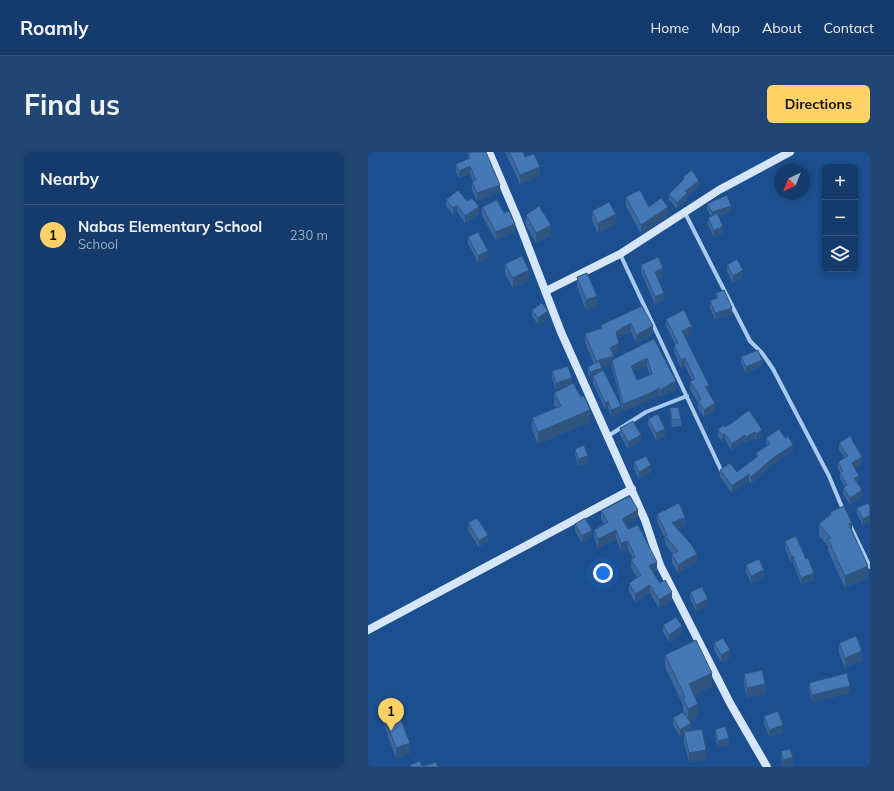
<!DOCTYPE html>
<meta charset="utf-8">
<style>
:root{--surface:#143b6b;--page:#214673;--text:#f1f3f6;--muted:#9dadc1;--line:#33557e;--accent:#ffd166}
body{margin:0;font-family:Mulish,sans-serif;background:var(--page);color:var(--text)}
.controls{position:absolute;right:12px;top:12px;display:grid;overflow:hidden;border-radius:6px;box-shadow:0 2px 6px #0003}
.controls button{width:36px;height:36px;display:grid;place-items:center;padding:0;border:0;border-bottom:1px solid var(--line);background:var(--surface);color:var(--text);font:20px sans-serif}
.compass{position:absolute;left:406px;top:12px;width:36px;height:36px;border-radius:50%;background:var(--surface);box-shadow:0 2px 6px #0003;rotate:223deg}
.you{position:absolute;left:235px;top:421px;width:14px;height:14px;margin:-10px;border:3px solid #fff;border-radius:50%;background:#1a73e8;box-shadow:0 0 0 6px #1a73e833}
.badge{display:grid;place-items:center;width:26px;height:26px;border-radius:50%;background:var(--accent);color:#111;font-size:13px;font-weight:700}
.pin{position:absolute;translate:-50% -33px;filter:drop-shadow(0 1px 2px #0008)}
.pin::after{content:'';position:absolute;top:21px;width:14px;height:12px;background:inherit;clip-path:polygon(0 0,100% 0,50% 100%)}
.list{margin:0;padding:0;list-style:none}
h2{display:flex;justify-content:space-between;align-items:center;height:52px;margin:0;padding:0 16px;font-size:17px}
h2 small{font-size:13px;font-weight:400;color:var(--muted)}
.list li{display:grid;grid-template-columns:26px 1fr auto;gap:12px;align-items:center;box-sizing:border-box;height:60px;padding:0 16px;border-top:1px solid var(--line)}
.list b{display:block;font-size:15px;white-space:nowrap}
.list p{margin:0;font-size:13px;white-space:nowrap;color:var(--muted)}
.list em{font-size:13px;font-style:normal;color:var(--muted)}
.icon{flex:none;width:22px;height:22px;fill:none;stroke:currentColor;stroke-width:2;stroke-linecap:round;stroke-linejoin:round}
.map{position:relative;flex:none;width:502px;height:615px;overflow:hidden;border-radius:6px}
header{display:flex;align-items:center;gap:24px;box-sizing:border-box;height:56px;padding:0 20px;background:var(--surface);border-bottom:1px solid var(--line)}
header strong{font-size:19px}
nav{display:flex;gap:22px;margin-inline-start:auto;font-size:14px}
.intro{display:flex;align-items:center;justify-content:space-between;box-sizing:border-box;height:96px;padding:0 24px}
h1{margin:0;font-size:28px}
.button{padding:10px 18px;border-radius:6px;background:var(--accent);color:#111;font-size:14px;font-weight:700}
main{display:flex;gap:24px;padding:0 24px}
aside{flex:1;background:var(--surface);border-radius:6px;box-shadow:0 2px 6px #0003}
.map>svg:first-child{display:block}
</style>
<header>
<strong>Roamly</strong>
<nav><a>Home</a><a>Map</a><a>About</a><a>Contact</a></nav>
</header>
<div class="intro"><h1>Find us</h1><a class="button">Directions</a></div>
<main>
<aside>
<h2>Nearby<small></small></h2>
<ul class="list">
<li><span class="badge">1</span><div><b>Nabas Elementary School</b><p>School</p></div><em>230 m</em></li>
</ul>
</aside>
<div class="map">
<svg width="502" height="615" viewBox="0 0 502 615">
<rect width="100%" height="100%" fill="#1b4f8f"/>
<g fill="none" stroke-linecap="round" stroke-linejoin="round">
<path stroke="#a9c9ee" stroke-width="4" d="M317,61L382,189L394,201L405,217L461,324L476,360
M252,102L354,320
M240,284L278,260L319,244
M482,373L502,415"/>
<path stroke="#d6e6fa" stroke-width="8" d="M121,0L148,63L193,180L277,368L292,413L362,551L399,615
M178,139L252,102L351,38L422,0
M0,478L264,337"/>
</g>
<path fill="#3a679d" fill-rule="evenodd" d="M137,0H155L157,5L172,23L152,32Z
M100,1L132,40L109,49L104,38V30L105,29L102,22L91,26L88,20V12L100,7Z
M315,25L331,35L319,44V48L309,57L301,48V42L315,28Z
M258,45L300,64L273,82L258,54Z
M78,48L99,49L111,62L97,71L89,59L85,63L78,54Z
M339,52L363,60L350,64L355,81L346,85L340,73V66L343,64L339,57Z
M114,55L147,80L128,88L114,64Z
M224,59L248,72L230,81L224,69Z
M158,63L183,83L168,91L158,73Z
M100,85L120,106L110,111L100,91Z
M137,112L161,128L145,136L137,122Z
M273,113L295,123L289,126L296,148L287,152L273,120Z
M359,113L375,125L365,131L359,119Z
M209,125L229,154L218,158L209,135Z
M348,141L364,162L347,167L342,156V149L348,146Z
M274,154L285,182L268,191L263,179L250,186L251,199L245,202L246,207L286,187L308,237L292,245L291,243L280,249L255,259L244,215V213L234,215V218L253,261L243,265L240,256L237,257L225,231V226H222L220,221V215L226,212L217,190V182L233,176V173ZM279,214L282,223L269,228L265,220Z
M164,158L180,166L170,173L164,164Z
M298,167L324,182L317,185L341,240L347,258L336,265L330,257V251L322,237V229L324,228L317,214L313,216L306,200V193L307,192L298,174Z
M373,205L394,214L378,221L373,211Z
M184,219L204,232L222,270L170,292L164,278V266L188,256L186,253V241L200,234L188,238L184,226Z
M302,256L313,267V274L304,275L302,263Z
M381,258L394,284L388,288L387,286L378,291L377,289L363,298L357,288L354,289L350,284V277L357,275L364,271Z
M280,267L297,284L288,288L280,273Z
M252,276L273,290L260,297L252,283Z
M398,286L425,299L406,311L383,332L381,329L364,341L352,325V318L369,320L388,306V301L399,294L398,293Z
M471,291L494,312L487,316L491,330L489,331L494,345L482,353L475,342V336L477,335L472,327V321L470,316V310L477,306L471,298Z
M207,297L220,311L210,314L207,303Z
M266,310L283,320L271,327L266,317Z
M500,351L495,373L489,362V356Z
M233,359L270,366L257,373L289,419L285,421L304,448L291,456L282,441L267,450L261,440V431L269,426L263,416V408L265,407L260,397L253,399L248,387L230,396L226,386V378L236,372L233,367Z
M462,360L484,378L500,426L477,436L460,399V394L451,384V372L462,362Z
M289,362L317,373L309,377L329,410L310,421L304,411V402H305L297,392V386L289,370Z
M100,371L120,390L111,396L100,378Z
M207,372L224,384L214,391L207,379Z
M417,389L438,407L446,428L433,432L425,410L423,411L417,396Z
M378,413L396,425L383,431L378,420Z
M322,440L340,454L328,459L322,447Z
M295,473L314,481L301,490L295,480Z
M346,491L362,505L353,510L346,498Z
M471,491L494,509L477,516L471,501Z
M297,503L344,534L325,543L330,565L321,569L323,578L319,580L338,608L321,611L316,590V582L312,584L305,573V566L316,561L315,559V553L297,515Z
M376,522L397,542L379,546L376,532Z
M441,531L482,541L444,550L441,538Z
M11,550L42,601L28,606L11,560Z
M396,564L415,580L401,585L396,571Z
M347,578L361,593L350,596L347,584Z
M413,599L425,612L415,615L413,606Z"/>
<path fill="#305480" d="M102,14V22L91,26V19Z
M172,15V23L152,32V23Z
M331,29V35L319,44V48L309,57V51L317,39Z
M132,33V40L109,49V41Z
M89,53V59L85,63V56Z
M363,54V60L344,65V60Z
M111,55V62L97,71V64Z
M300,55V64L273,82V73Z
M248,62V72L230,81V71Z
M147,72V80L128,88V80Z
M183,73V83L168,91V81Z
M355,74V81L346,85V79Z
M120,99V106L110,111V104Z
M295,116V123L287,127V120Z
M161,118V128L145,136V126Z
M375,118V125L365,131V124Z
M296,141V148L287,152V145Z
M229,144V154L218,158V148Z
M364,156V162L347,167V161Z
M180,159V166L170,173V166Z
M263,171V179L248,188V180Z
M285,174V182L268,191V183Z
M324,174V182L314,187V179Z
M251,191V199L242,204V196Z
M246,204V212L244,208V213L228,217V209Z
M279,206V214L263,221V214Z
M317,206V214L313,216V208Z
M394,208V214L378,221V215Z
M234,216V222L225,224V226H222V220Z
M204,226V232L188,238V231Z
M308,229V237L292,245V238Z
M341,233V241L337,235Z
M291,236V243L280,249L255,259V252Z
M240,249V256L237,257V251Z
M347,251V258L336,265V258Z
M253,254V261L243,265V258Z
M222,258V270L170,292V280Z
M297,277V284L288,288V281Z
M394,278V284L388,288V282Z
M387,280V286L378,291V285Z
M357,282V288L354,289V283Z
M273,283V290L260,297V290Z
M377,283V289L363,298V292Z
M425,293V299L406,311L383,332V325L406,305Z
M220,304V311L210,314V307Z
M494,305V312L484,318V311Z
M283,313V320L271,327V320Z
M381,322V329L364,341V334Z
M491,324V330L486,333V326Z
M494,338V345L482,353V346Z
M270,358V366L254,375V367Z
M502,363V370L495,373V367Z
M317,365V373L304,379V371Z
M484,371V383L481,372Z
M224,378V384L214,391V384Z
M248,378V387L230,396V387Z
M120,383V390L111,396V389Z
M260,389V397L253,399V391Z
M329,402V410L310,421V413Z
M423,404H425V410L423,411Z
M289,410V419L281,423V414Z
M500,414V426L477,436V424Z
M396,418V425L383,431V424Z
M446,421V428L433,432V426Z
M282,433V441L267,450V442Z
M304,440V448L291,456V448Z
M340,447V454L328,459V453Z
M314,474V481L301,490V483Z
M362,498V505L353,510V503Z
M494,499V509L477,516V506Z
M344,521V534L321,545V532Z
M397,532V542L379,546V536Z
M482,534V541L444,550V543Z
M330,552V565L320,569V557Z
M323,571V578L312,584V578Z
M415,573V580L401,585V578Z
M361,586V593L350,596V589Z
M42,591V601L28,606V596Z
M338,598V608L321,611V601Z
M425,605V612L415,615V608Z"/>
<path fill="#4478b7" stroke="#305480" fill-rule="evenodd" d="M104,0H118L132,33L109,41L104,30L108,28L102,14L91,19L88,12L102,6L100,1Z
M141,0H155L157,5L166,2L172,15L152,23Z
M324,18L331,29L317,39L319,41L309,51L301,42L316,27L315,25Z
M90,38L99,49L104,46L111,55L97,64L89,53L85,56L78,48Z
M272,38L281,55L293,46L300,55L273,73L258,45Z
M359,43L363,54L344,60L339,52Z
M129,48L136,61L141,59L147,72L128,80L114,55Z
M241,50L248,62L230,71L224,59Z
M171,54L183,73L168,81L158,63Z
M349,61L355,74L346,79L340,66Z
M110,80L120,99L110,104L100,85Z
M154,104L161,118L145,126L137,112Z
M290,105L295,116L287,120L296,141L287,145L273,113Z
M369,107L375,118L365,124L359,113Z
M219,121L229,144L218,148L209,125Z
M356,138L364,156L347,161L342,149L350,146L348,141Z
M174,151L180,159L170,166L164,158Z
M274,154L285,174L268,183L263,171L248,180L251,191L242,196L246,204L228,209L217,182L234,176L233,173Z
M316,158L324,174L314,179L341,233L337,235L347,251L336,258L330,249L333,247L322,229L327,227L317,206L313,208L306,193L310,191L298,167Z
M286,187L308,229L292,238L291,236L280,242L255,252L244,208ZM279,206L284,222L269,228L263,214Z
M390,198L394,208L378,215L373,205Z
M231,209L234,216L222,220L220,215Z
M200,214L204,226L188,231L184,219Z
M235,218L253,254L243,258L240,249L237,251L225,224Z
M205,231L213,245L216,244L222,258L170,280L164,266L193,254L186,241Z
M310,255L313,267L304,268L302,256Z
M381,258L394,278L388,282L387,280L378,285L377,283L363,292L357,282L354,283L350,277L356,273L357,275L364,271Z
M290,262L297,277L288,281L280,267Z
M265,269L273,283L260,290L252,276Z
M411,277L417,286L420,284L425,293L406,305L383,325L381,322L364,334L352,318L362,311L369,320L390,304L388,301L402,292L398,286Z
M482,284L494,305L484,311L491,324L486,326L494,338L482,346L475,336L479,333L472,321L475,319L470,310L480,304L471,291Z
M216,293L220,304L210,307L207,297Z
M278,304L283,313L271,320L266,310Z
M262,344L270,358L254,367L260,377L270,373L289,410L281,414L292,431L297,428L304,440L291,448L282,433L267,442L261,431L273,423L263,408L267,405L260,389L253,391L248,378L230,387L226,378L240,370L233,359Z
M311,351L317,365L304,371L323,392L329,402L310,413L304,402L310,399L297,384L299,383L289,362Z
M500,351L502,355V363L495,367L489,356Z
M476,354L484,371L481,372L500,414L477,424L460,387L463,386L451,372L463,362L462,360Z
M109,366L120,383L111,389L100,371Z
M217,366L224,378L214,384L207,372Z
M428,384L438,407L440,406L446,421L433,426L425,404H423L417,389Z
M391,407L396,418L383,424L378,413Z
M334,435L340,447L328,453L322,440Z
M308,465L314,474L301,483L295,473Z
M488,484L494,499L477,506L471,491Z
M355,486L362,498L353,503L346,491Z
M328,488L344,521L321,532L330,552L320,557L315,546L317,545L297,503Z
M394,518L397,532L379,536L376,522Z
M479,521L482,534L444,543L441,531Z
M24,545L42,591L28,596L11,550Z
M410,559L415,573L401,578L396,564Z
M315,560L323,571L312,578L305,566Z
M357,574L361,586L350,589L347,578Z
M334,577L338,598L321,601L316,580Z
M422,597L425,605L415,608L413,599Z
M52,609L54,614L68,610L70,615H43L42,613Z"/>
</svg>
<div class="controls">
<button>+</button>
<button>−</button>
<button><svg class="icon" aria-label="layers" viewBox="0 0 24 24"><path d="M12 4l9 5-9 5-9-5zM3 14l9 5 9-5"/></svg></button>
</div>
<svg class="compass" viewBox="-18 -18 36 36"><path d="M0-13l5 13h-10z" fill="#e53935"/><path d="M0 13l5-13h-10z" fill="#9dadc1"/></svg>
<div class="you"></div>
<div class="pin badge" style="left:23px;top:579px">1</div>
</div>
</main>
